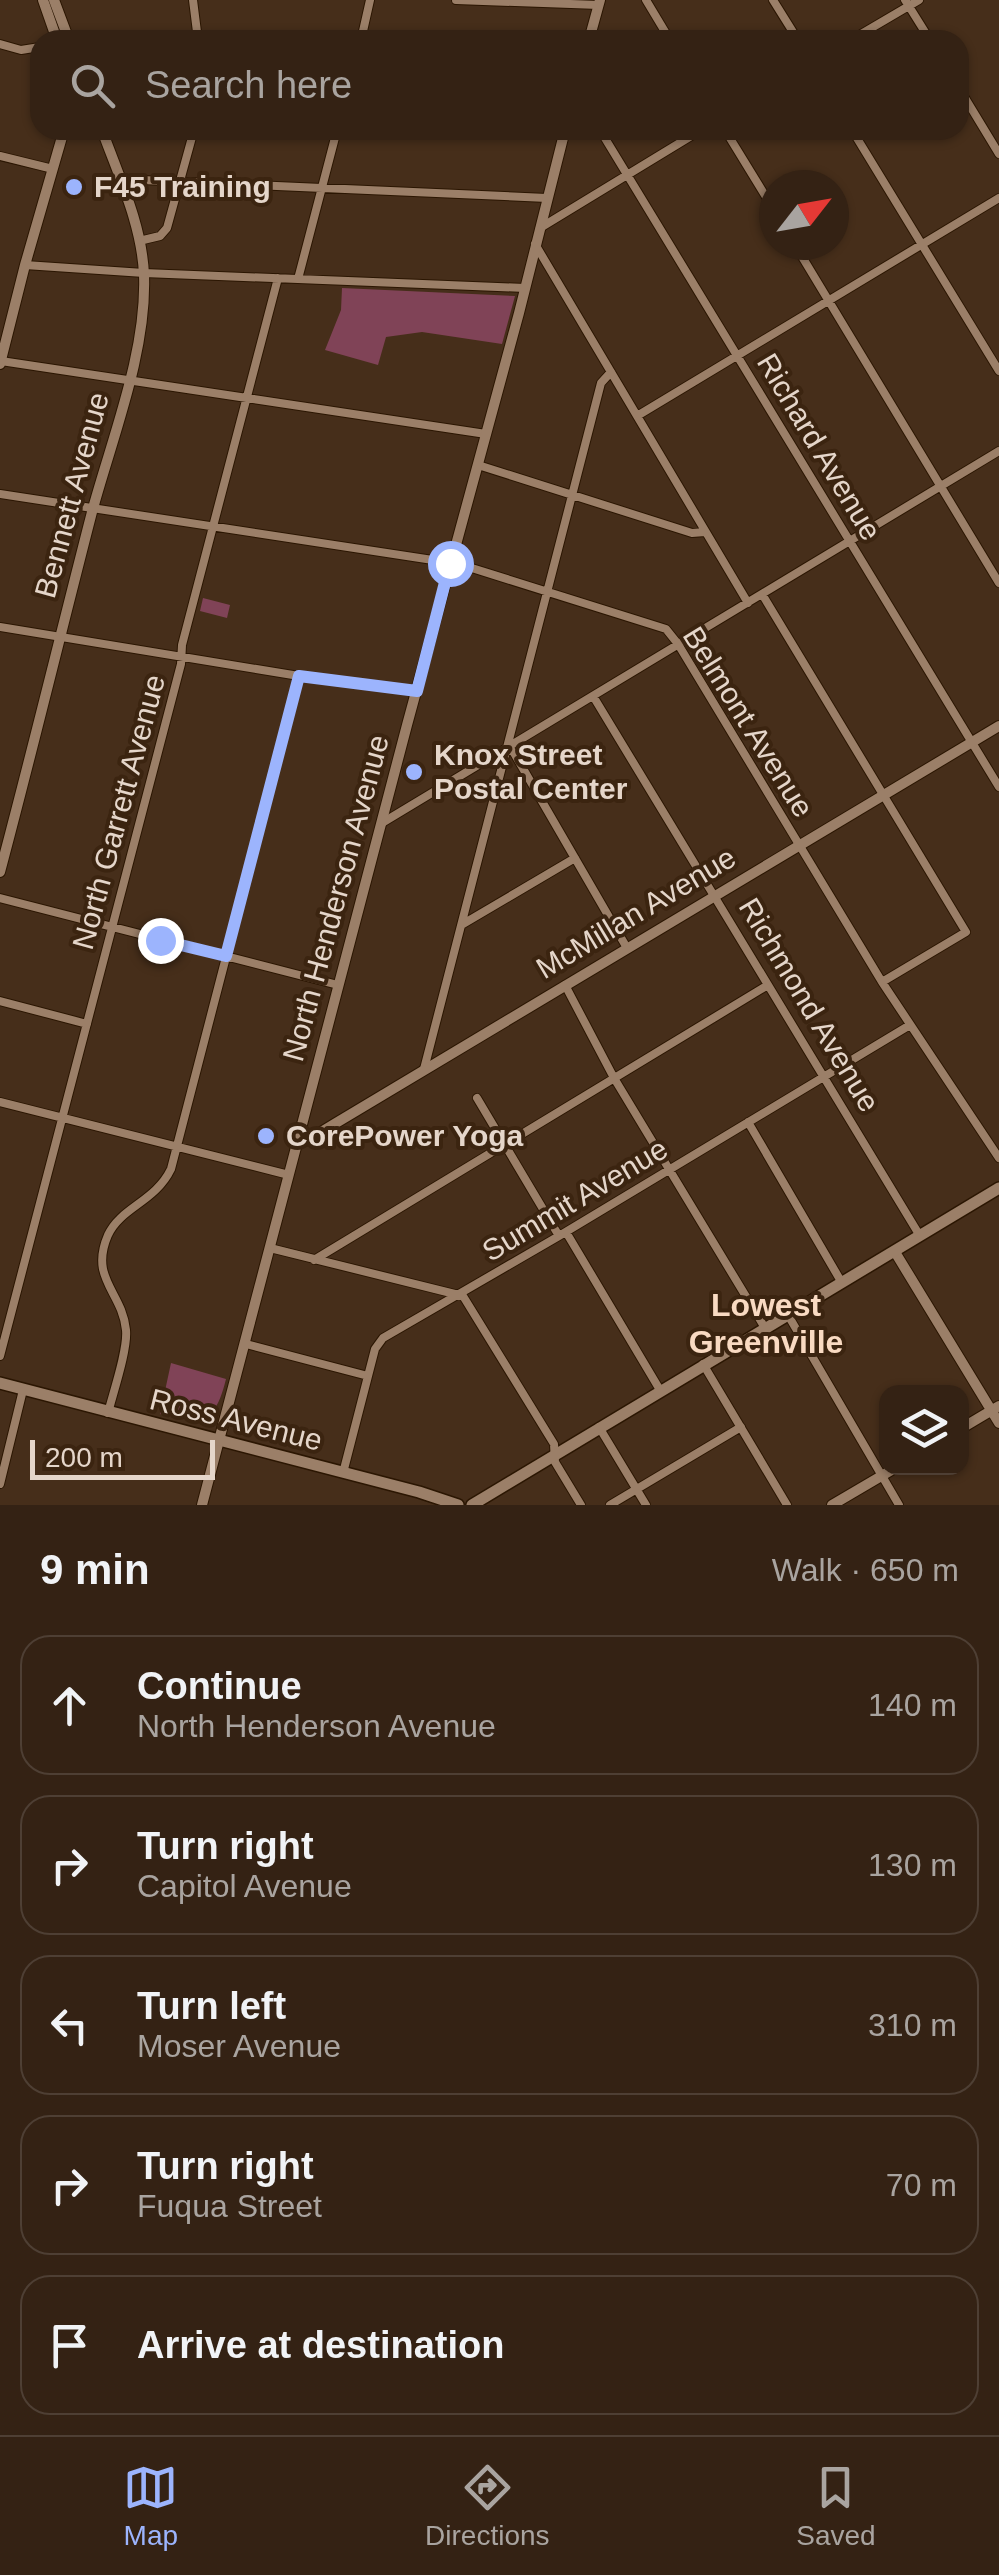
<!DOCTYPE html>
<meta charset="utf-8">
<style>
:root{--surface:#342214;--page:#3f2f22;--text:#f1f3f6;--muted:#a9a4a0;--line:#4e3f34;--accent:#9cb4fd}
body{margin:0;font-family:Helvetica,sans-serif;background:var(--page);color:var(--text)}
.controls{position:absolute;right:30px;bottom:30px;display:grid;overflow:hidden;border-radius:20px;box-shadow:0 2px 8px #0004}
.controls button{width:90px;height:90px;display:grid;place-items:center;padding:0;border:0;border-bottom:2px solid var(--line);background:var(--surface);color:var(--text);font:50px sans-serif}
.compass{position:absolute;left:759px;top:170px;width:90px;height:90px;border-radius:50%;background:var(--surface);box-shadow:0 2px 8px #0004;rotate:59deg}
.scale{position:absolute;left:30px;bottom:25px;width:185px;box-sizing:border-box;padding-left:10px;border:5px solid #e5d6ca;border-top:0;font-size:28px;line-height:35px;white-space:nowrap;color:#e5d6ca;-webkit-text-stroke:8px #3b2410;paint-order:stroke}
.stop{position:absolute;width:30px;height:30px;margin:-22px;border:8px solid #9cb4fd;border-radius:50%;background:#fff}
.stop.end{background:#9cb4fd;border-color:#fff;box-shadow:0 2px 10px #0008}
.list{margin:0;padding:0;list-style:none}
h2{display:flex;justify-content:space-between;align-items:center;height:130px;margin:0;padding:0 40px;font-size:42px}
h2 small{font-size:32px;font-weight:400;color:var(--muted)}
.list li{display:grid;grid-template-columns:65px 1fr auto;gap:30px;align-items:center;box-sizing:border-box;height:140px;margin:0 20px 20px;padding:0 20px;border:2px solid var(--line);border-radius:30px}
.list b{display:block;font-size:38px;white-space:nowrap}
.list p{margin:0;font-size:32px;white-space:nowrap;color:var(--muted)}
.list em{font-size:32px;font-style:normal;color:var(--muted)}
.icon{flex:none;width:55px;height:55px;fill:none;stroke:currentColor;stroke-width:2;stroke-linecap:round;stroke-linejoin:round}
.map{position:relative;flex:none;width:999px;height:1505px;overflow:hidden}
.search{position:absolute;background:var(--surface);box-shadow:0 2px 8px #0004;left:30px;right:30px;top:30px;height:110px;display:flex;align-items:center;gap:25px;box-sizing:border-box;padding:0 35px;border-radius:30px;color:var(--muted);font-size:38px}
.sheet{height:930px;background:var(--surface)}
nav{display:flex;justify-content:space-around;align-items:center;box-sizing:border-box;height:140px;border-top:2px solid var(--line);background:var(--surface);font-size:28px;color:var(--muted)}
nav a{display:grid;justify-items:center;gap:5px}
nav .on{color:var(--accent)}
.map>svg:first-child{display:block}
</style>
<div class="map">
<svg width="999" height="1505" viewBox="0 0 999 1505">
<rect width="100%" height="100%" fill="#462e1a"/>
<path fill="#804357" d="M342,288L515,296L502,344L422,332L386,337L378,365L325,350L341,310Z
M203,598L230,605L227,618L200,611Z
M171,1363L226,1379C215,1424 202,1424 160,1414Z"/>
<g fill="none" stroke-linecap="round" stroke-linejoin="round">
<defs>
<path id="minor" d="M193,0L198,40
M456,0L599,5
M646,0L670,40
M773,0L798,40
M905,0L930,40
M361,40L370,0
M851,40L919,0
M0,44L21,50L40,47
M959,88L999,154
M600,130L999,787
M725,130L774,210
M852,130L999,371
M0,156L53,169
M119,179L547,198
M540,228L701,130
M139,241L160,236L167,228L194,130
M535,244L748,603
M795,245L999,583
M25,265L144,273L525,288
M298,279L337,130
M1,361L486,434
M637,416L999,198
M478,465L692,533L705,532
M0,494L459,564L666,629L678,644L882,982L999,1158
M762,594L966,932L882,982
M0,627L299,676L417,691
M593,696L920,1236
M508,747L514,753L627,948
M382,823L999,451
M0,898L338,985
M463,924L575,858
M565,985L614,1078L765,1328
M0,1001L87,1024
M424,1069L601,383L611,372
M477,1098L559,1236
M0,1102L289,1175
M748,1122L842,1283
M566,1232L660,1390
M270,1248L463,1296L554,1444L555,1462L581,1505
M314,1260L768,985
M788,1315L899,1505
M246,1344L368,1376
M0,1356L181,664L182,645L278,278
M703,1364L787,1505
M108,1413C113,1393 128,1349 126,1330C122,1291 89,1279 108,1235C121,1207 155,1202 171,1169L299,676
M599,1427L646,1505
M343,1473L375,1349L383,1338L559,1236L910,1025
M0,1484L23,1390
M610,1505L741,1427"/>
<path id="tertiary" d="M43,0L57,40
M54,0L69,40
M589,40L600,0
M0,364L25,265L64,130
M0,872C32,752 61,632 92,512C112,438 147,352 144,275C142,225 119,177 102,130
M299,1142L308,1140L336,1123L999,726
M895,1252L999,1423
M962,1428L999,1406
M202,1505L407,725L519,313L565,130
M832,1505L895,1468"/>
<path id="secondary" d="M0,1383L419,1492L458,1505
M472,1505L999,1188"/>
</defs>
<use href="#minor" stroke="#2b1602" stroke-width="10"/>
<use href="#tertiary" stroke="#2b1602" stroke-width="12"/>
<use href="#secondary" stroke="#2b1602" stroke-width="14"/>
<use href="#minor" stroke="#9b7f68" stroke-width="8"/>
<use href="#tertiary" stroke="#9b7f68" stroke-width="10"/>
<use href="#secondary" stroke="#9b7f68" stroke-width="11"/>
</g>
<g fill="none" stroke-linecap="round" stroke-linejoin="round">
<path stroke="#9cb4fd" stroke-width="12" d="M160,940L226,956L299,676L417,691L450,563"/>
</g>
<g fill="#9cb4fd" stroke="#3b2410" stroke-width="4">
<circle cx="74" cy="187" r="10"/>
<circle cx="414" cy="772" r="10"/>
<circle cx="266" cy="1136" r="10"/>
</g>
<g text-anchor="middle" stroke-width="8" stroke-linejoin="round" paint-order="stroke">
<g font-size="30" font-weight="bold" fill="#e5d6ca" stroke="#3b2410" text-anchor="start">
<text x="94" y="197">F45 Training</text>
<text x="434" y="765">Knox Street<tspan x="434" dy="34">Postal Center</tspan></text>
<text x="286" y="1146">CorePower Yoga</text>
</g>
<g font-size="30" fill="#e5d6ca" stroke="#3b2410">
<text transform="translate(819 447) rotate(59)" y="10">Richard Avenue</text>
<text transform="translate(72 495) rotate(-75)" y="10">Bennett Avenue</text>
<text transform="translate(748 722) rotate(58)" y="10">Belmont Avenue</text>
<text transform="translate(119 812) rotate(-75)" y="10">North Garrett Avenue</text>
<text transform="translate(336 898) rotate(-75)" y="10">North Henderson Avenue</text>
<text transform="translate(636 913) rotate(-31)" y="10">McMillan Avenue</text>
<text transform="translate(809 1005) rotate(59)" y="10">Richmond Avenue</text>
<text transform="translate(575 1200) rotate(-31)" y="10">Summit Avenue</text>
<text transform="translate(236 1420) rotate(14)" y="10">Ross Avenue</text>
</g>
<g font-size="32" font-weight="bold" fill="#f9dac2" stroke="#3b2410">
<text x="766" y="1316">Lowest<tspan x="766" dy="37">Greenville</tspan></text>
</g>
</g>
</svg>
<div class="controls">
<button><svg class="icon" aria-label="layers" viewBox="0 0 24 24"><path d="M12 4l9 5-9 5-9-5zM3 14l9 5 9-5"/></svg></button>
</div>
<svg class="compass" viewBox="-18 -18 36 36"><path d="M0-13l5 13h-10z" fill="#e53935"/><path d="M0 13l5-13h-10z" fill="#a9a4a0"/></svg>
<div class="scale">200 m</div>
<div class="stop" style="left:450px;top:563px"></div>
<div class="stop end" style="left:160px;top:940px"></div>
<div class="search"><svg class="icon" aria-label="search" viewBox="0 0 24 24"><circle cx="10" cy="10" r="6"/><path d="M15 15l6 6"/></svg>Search here</div>
</div>
<section class="sheet">
<h2>9 min<small>Walk · 650 m</small></h2>
<ul class="list">
<li><svg class="icon" aria-label="ahead" viewBox="0 0 24 24"><path d="M12 20V5M6 11l6-6 6 6"/></svg><div><b>Continue</b><p>North Henderson Avenue</p></div><em>140 m</em></li>
<li><svg class="icon" aria-label="right" viewBox="0 0 24 24"><path d="M7 20v-9h11M14 6l5 5-5 5"/></svg><div><b>Turn right</b><p>Capitol Avenue</p></div><em>130 m</em></li>
<li><svg class="icon" aria-label="left" viewBox="0 0 24 24"><path d="M17 20v-9H6M10 6l-5 5 5 5"/></svg><div><b>Turn left</b><p>Moser Avenue</p></div><em>310 m</em></li>
<li><svg class="icon" aria-label="right" viewBox="0 0 24 24"><path d="M7 20v-9h11M14 6l5 5-5 5"/></svg><div><b>Turn right</b><p>Fuqua Street</p></div><em>70 m</em></li>
<li><svg class="icon" aria-label="arrive" viewBox="0 0 24 24"><path d="M6 21V4h12l-3 4 3 4H6"/></svg><div><b>Arrive at destination</b></div></li>
</ul>
</section>
<nav>
<a class="on"><svg class="icon" aria-label="map" viewBox="0 0 24 24"><path d="M3 6l6-2 6 2 6-2v14l-6 2-6-2-6 2zM9 4v14M15 6v14"/></svg>Map</a>
<a><svg class="icon" aria-label="directions" viewBox="0 0 24 24"><path d="M12 3l9 9-9 9-9-9zM9 14v-3h6M13 9l2 2-2 2"/></svg>Directions</a>
<a><svg class="icon" aria-label="saved" viewBox="0 0 24 24"><path d="M7 4h10v16l-5-4-5 4z"/></svg>Saved</a>
</nav>
